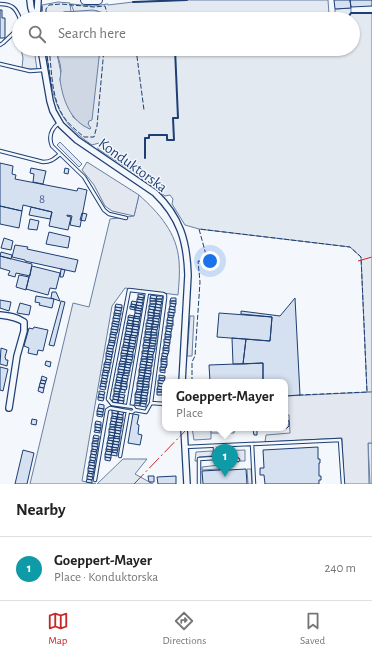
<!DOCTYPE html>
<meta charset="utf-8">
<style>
:root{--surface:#fff;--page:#f2f2f2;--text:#222;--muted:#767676;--line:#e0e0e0;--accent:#c62828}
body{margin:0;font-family:"Alegreya Sans",sans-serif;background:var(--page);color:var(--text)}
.you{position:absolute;left:210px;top:261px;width:14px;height:14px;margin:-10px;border:3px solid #fff;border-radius:50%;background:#1a73e8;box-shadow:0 0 0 6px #1a73e833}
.badge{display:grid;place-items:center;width:26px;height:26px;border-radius:50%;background:var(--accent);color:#fff;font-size:13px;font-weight:700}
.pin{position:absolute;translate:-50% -33px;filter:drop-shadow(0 1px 2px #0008)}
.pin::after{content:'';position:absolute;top:21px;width:14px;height:12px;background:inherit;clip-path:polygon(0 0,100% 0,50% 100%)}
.popup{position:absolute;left:162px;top:379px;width:126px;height:52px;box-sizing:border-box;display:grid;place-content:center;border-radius:8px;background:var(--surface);filter:drop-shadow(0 1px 3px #0005);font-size:13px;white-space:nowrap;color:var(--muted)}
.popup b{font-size:15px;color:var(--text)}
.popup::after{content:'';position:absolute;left:50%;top:100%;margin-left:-8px;border:8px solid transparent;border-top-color:var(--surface)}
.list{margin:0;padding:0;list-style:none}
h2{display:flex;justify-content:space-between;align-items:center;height:52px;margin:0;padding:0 16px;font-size:17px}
h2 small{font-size:13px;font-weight:400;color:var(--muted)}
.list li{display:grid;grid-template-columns:26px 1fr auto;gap:12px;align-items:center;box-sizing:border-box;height:64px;padding:0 16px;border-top:1px solid var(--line)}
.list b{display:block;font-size:15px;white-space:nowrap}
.list p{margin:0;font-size:13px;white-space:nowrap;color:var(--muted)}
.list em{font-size:13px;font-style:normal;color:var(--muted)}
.icon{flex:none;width:22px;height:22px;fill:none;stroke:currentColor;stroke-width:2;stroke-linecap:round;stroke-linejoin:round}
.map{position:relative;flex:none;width:372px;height:484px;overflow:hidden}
.search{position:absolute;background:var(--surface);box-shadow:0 1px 3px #0004;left:12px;right:12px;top:12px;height:44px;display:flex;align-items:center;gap:10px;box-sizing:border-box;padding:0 14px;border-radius:22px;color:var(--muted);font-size:15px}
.sheet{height:116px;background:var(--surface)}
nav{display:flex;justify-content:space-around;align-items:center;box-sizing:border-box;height:56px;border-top:1px solid var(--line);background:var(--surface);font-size:11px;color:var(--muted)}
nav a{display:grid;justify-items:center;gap:2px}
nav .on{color:var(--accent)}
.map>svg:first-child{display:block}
</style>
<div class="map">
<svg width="372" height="484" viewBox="0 0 372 484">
<rect width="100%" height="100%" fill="#f4f7fb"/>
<path fill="#e3e9f0" stroke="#687fa3" d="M187,0H328L329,14H335V9L351,8V13H372V392H367L361,257L350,247L199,229L185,225L172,204L173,199L170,195L165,196L136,174L98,149V147L100,146L99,143L92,145C53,119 52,93 46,49H56L61,73L60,80L73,117L83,125L90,129L88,124L100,49H353V19H104V17L98,11L74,12L71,4L93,6L108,4V5L133,2Z
M58,2L70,3L71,12H64L55,17V19H42V5Z
M21,49H34L37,69H29L22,68L23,58Z
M139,195C159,213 177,233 179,261C180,272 179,284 178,295L125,288L112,306L82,481L96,484H30L73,303L89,307L110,219L134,216Z
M192,428H211V439L194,440Z
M368,443H372V484H370Z
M245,450V461H240L239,458L235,455L220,456L218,454L219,451Z
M211,451L213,452L211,456L199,457L197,461H195L196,452Z
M123,459H147L135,474L153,484H97Z
M219,465V469L202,470V467Z"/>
<path fill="#e3e8f0" stroke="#687fa3" d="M60,142L82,164L79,167L57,145Z
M87,162L139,195L134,216L112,211L105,206L94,185L82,170Z
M190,316H194L192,356H187Z
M372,392V443H368L369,484H344L342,438L265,442L266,435L290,433L289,415H285V396Z
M211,428H235L234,433H225V430L223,428L221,429V433H211Z
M247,469H251L252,484H248Z"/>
<path fill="#cfd7e4" stroke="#687fa3" d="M93,10L104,13V19H55V17L64,12Z
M56,49H100L92,120L89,121L88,124L91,128L90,129C70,121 63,100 60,80C60,77 61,74 61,71C61,63 57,56 56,49Z"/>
<path fill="#d5e0f0" stroke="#1d3f73" d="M334,0H350L351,8L335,9Z
M350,0H372V6L351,7Z
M0,10H2V18H5V38H0Z
M0,163L13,166L12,174L16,175L15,179L77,191L78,188L87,190L80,227L70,225L72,216L67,215V216L71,217L68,230L49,226L52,212L23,205L22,211L0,206Z
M31,168L46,171L43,184L33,182L34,174L30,173Z
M65,168L69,169L68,174L64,173Z
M0,206L22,211L19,228L0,224Z
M31,207L52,212L50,219L29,215Z
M82,213L87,214L85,221L80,220Z
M30,219L39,221L37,230L28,229Z
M49,232L70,237L68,248L46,244Z
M4,238L13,241L11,250L1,248Z
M15,245L28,247L27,249L78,260L75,272L25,261V260L12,257Z
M1,252L12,255L11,259L0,256Z
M0,256L32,264L30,276L16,273L15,277L8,275L10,271L0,268Z
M32,266L60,273L56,289L50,288L48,295L26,289Z
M61,269L65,270L63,277H60Z
M19,275L29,277L26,290L16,287Z
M52,292H56L60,301L51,298Z
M138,294L144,295V298L138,297Z
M151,295L157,296L156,299L150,298Z
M36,296L54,299L52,308L39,305L40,303L35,302Z
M157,296H163L162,299H156Z
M138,297L144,298L143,300L137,299Z
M150,298L156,299V301H150Z
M171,298H176V301H170Z
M295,298L300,395L285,396V382H263V363L243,364L246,339L270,341L272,317L241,314V311L280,316Z
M137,299L143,300V303L137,302Z
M156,299H162V302L156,301Z
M0,300L11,302L9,311L0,308Z
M61,301L65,302L54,346L49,345Z
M132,301L137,302L136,305L131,304Z
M150,301H156V304H150Z
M156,301L162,302L161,305L156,304Z
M170,301H176V304L170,303Z
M137,302L143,303L142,306L136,305Z
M20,303L31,306L29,315L17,313Z
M170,303L176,304L175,307L170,306Z
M116,304L122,305V308L115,307Z
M131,304L136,305V308L131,307Z
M150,304H156L155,307L149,306Z
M156,304L161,305V308L155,307Z
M136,305L142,306V309L136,308Z
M130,306L135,307V310L130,309Z
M149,306L155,307V310L149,309Z
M170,306L175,307V310L169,309Z
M115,307L122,308L121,311L115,310Z
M135,307L142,309L141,311L135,310Z
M155,307L161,308V311L155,310Z
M149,309L154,310V313L148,312Z
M169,309L175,310V313L169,312Z
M115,310L121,311V314L114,313Z
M135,310L141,311V314L135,313Z
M154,310L160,311V314L154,313Z
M148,312L154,313V316L148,315Z
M168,312L174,313V316L168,315Z
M114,313L121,314L120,316L114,315Z
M135,313L141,314L140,317L134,316Z
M154,313L160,314V316H154Z
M219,313L272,317L270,341L217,337Z
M114,315L120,316V319L113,318Z
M129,315L134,316V318L128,317Z
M148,315L154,316L153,318H148Z
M168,315L174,316L173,318L168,317Z
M134,316L140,317V319L134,318Z
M154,316H160L159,319L153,318Z
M128,317L134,318L133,321L128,320Z
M168,317L173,318V321L167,320Z
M113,318L120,319L119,322L113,321Z
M134,318L140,319L139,322L133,321Z
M148,318H153V321L147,320Z
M153,318L159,319V322L153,321Z
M128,320L133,321V324L127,323Z
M147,320L153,321V324L147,323Z
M167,320L173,321V324L167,323Z
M113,321L119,322V325L112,323Z
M133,321L139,322V325L133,324Z
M153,321L159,322V325L153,324Z
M112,323L119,325L118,327L112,326Z
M127,323L133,324V326L127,325Z
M146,323L152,324V327L146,326Z
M167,323L173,324V326H167Z
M133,324L139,325V327L133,326Z
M152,324L158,325V327H152Z
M127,325L133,326L132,329L126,328Z
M112,326L118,327V330L111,329Z
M133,326L139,327L138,330L132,329Z
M146,326L152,327V329H146Z
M166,326H172V329L166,328Z
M34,327L48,330L43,351L38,350L37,355L28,353L29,348L24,346L29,328L33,329Z
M152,327H158L157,330L152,329Z
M126,328L132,329V332L126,331Z
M166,328L172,329L171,332L166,331Z
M111,329L118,330L117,333L111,332Z
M132,329L138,330V333L132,332Z
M146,329H152L151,332H145Z
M152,329L157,330V333L151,332Z
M126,331L132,332L131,335L125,334Z
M166,331L171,332V335L165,334Z
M111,332L117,333L116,335L110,334Z
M132,332L138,333L137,336L131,335Z
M145,332H151V335L145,334Z
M151,332L157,333V335H151Z
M110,334L116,335V338L110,337Z
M125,334L131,335L130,337L125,336Z
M145,334L151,335V338L145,337Z
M165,334L171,335V337H165Z
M131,335L137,336L136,338L130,337Z
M151,335H157V338H151Z
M125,336L130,337V340L124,339Z
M110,337L116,338L115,341L109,340Z
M130,337L136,338V341L130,340Z
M144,337L150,338V340H144Z
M165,337H171L170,340L165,339Z
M150,338H156V341L150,340Z
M232,338L246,339L243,364H233Z
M124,339L130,340L129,343L124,342Z
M164,339L170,340V343L164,342Z
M109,340L115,341V343L109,342Z
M130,340L136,341L135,344L129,343Z
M144,340H150V343L144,342Z
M150,340L156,341V344L150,343Z
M109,342L115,343L114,346L108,345Z
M124,342L129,343V346L123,345Z
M144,342L150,343L149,346L143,345Z
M164,342L170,343L169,346L164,345Z
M129,343L135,344V347L129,346Z
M150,343L156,344L155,346H149Z
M108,345L114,346L113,349L107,348Z
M123,345L129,346V348L123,347Z
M143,345L149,346V348H143Z
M164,345L169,346V348H163Z
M129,346L135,347L134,349L129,348Z
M149,346H155V349L149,348Z
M122,347L128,348V351L122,350Z
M1,348L7,350L5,357L6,360H8L7,366L0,364Z
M107,348L113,349V352L107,351Z
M128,348L134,349L133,352L128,351Z
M143,348H149L148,351H143Z
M149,348L155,349L154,352L148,351Z
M163,348H169V351L163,350Z
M122,350L128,351L127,354L121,353Z
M163,350L169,351L168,354L163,353Z
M107,351L113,352L112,355L106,353Z
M128,351L133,352V355L127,354Z
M142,351H148V354L142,353Z
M148,351L154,352L153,355L148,354Z
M106,353L112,355V357L106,356Z
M121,353L127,354V356H121Z
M142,353L148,354L147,357L142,356Z
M162,353L168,354L167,357L162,356Z
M127,354L133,355V357L127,356Z
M148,354L153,355V357H147Z
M106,356L112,357L111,360L106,359Z
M121,356H127L126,359L121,358Z
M127,356L133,357L132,360L126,359Z
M142,356L147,357V359H141Z
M162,356L167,357V359H161Z
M147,357H153V360L147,359Z
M121,358L126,359V362L120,361Z
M106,359L111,360V363L105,362Z
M126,359L132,360V363L126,362Z
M141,359H147V362L141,361Z
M147,359L153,360L152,363L147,362Z
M161,359H167V362L161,361Z
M46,361L51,362L50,367L45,365Z
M120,361L126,362L125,364H119Z
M141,361L147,362L146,365L140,364Z
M161,361L167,362V365L161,364Z
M105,362L111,363L110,365L104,364Z
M126,362L131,363V365L125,364Z
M147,362L152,363V366L146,365Z
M263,363V382H210L209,365Z
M104,364L110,365V368L104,367Z
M119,364H125V367L119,366Z
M125,364L131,365L130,368L125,367Z
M140,364L146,365V368L140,367Z
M161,364L167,365L166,368L161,367Z
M146,365L152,366L151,368H146Z
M119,366L125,367L124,370L118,369Z
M0,367L8,369L3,391L0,390Z
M104,367L110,368L109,371L103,370Z
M125,367L130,368V371L124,370Z
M140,367L146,368L145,370H139Z
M160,367H166L165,370H160Z
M146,368H151V371L145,370Z
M118,369L124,370V373L118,372Z
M103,370L109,371V373L103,372Z
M124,370L130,371L129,373H124Z
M139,370H145V373L139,372Z
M145,370L151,371V374L145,373Z
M160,370H165V373L160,372Z
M103,372L108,373V376L102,375Z
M118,372L124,373L123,375L118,374Z
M139,372L145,373L144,376L139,375Z
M124,373H129V376L123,375Z
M145,373L151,374L150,377L144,376Z
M117,374L123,375L122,378L117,377Z
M102,375L108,376L107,379L102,378Z
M123,375L128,376V379L122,378Z
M139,375L144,376V379L138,378Z
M159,375L165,376V378H159Z
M42,376L47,378L46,381L41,380Z
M144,376L150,377V379H144Z
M117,377L122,378V381L116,380Z
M102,378L107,379V382L101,381Z
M122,378L128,379L127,382L122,381Z
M138,378H144L143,381H138Z
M144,378L150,379L149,382L143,381Z
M159,378H165L164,381L159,380Z
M41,380L46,381L45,384L40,383Z
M116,380L122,381L121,383L116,382Z
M158,380L164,381V384L158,383Z
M101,381L107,382L106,384L101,383Z
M122,381L127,382V384L121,383Z
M138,381H143V384L137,383Z
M143,381L149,382V385L143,384Z
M116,382L121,383V386L115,385Z
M40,383L45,384L44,388L39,387Z
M101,383L106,384V387L100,386Z
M121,383L127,384V387L121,386Z
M137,383L143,384V387L137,386Z
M158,383L164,384L163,387L158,386Z
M143,384L149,385V387H143Z
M115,385L121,386V389L115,388Z
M100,386L106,387L105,390L100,389Z
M121,386L127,387L126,390L121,389Z
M137,386L143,387L142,390L137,389Z
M158,386L163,387V390L157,389Z
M39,387L44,388L43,393L38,391Z
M143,387H149L148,390H142Z
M114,388L120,389V392L114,391Z
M120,389L125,390V393L120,392Z
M137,389L142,390V392H136Z
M157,389L163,390V392H157Z
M142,390H148V393L142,392Z
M99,391L105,392L104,395L99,394Z
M114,391L120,392L119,394H114Z
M136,392H142L141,395L135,394Z
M142,392L148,393L147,396L141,395Z
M157,392H163L162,395H157Z
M99,394L104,395V398L98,397Z
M114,394H119V397L113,396Z
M119,394L125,395L124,398L119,397Z
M135,394L141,395V398L135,397Z
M141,395L147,396V399L141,398Z
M113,396L119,397L118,400L113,399Z
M98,397L104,398L103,401L98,400Z
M119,397L124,398V401L118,400Z
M135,397L141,398V401L135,400Z
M141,398L147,399V401H141Z
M113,399L118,400V403L112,402Z
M118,400L124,401L123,404L118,403Z
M135,400L141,401L140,403H135Z
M141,401H147L146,404L140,403Z
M135,403H140V406L134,405Z
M140,403L146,404V407L140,406Z
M99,404L104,405V409L98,408Z
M98,408L104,409L103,412L97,411Z
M112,410L118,411V414L112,413Z
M97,411L103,412V415L97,414Z
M118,411L124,412L123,415L118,414Z
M112,413L118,414L117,417L112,416Z
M97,414L103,415L102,417L97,416Z
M118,414L123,415V418L117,417Z
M133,414L139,415L137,424L139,425L138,434L142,435L140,445L128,443Z
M112,416L117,417V419L111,418Z
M117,417L123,418V420L117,419Z
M111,418L117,419L116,422L111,421Z
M285,418L289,421V426L287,428L283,429L281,428H285Z
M32,419L37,420L36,425L31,424Z
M117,419L123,420L122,423L116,422Z
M96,421L101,422V425L95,424Z
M111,421L116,422V425L110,424Z
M116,422L122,423V426L116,425Z
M95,424L101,425V428L95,427Z
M110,424L116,425L115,427H110Z
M116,425L122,426L121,428L115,427Z
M95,427L101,428L100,431L95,430Z
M110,427H115V430L109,429Z
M115,427L121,428V431L115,430Z
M109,429L115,430V433L109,432Z
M95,430L100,431V433L94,432Z
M115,430L121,431L120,434L115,433Z
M253,430H257V435H254Z
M109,432L115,433L114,436L109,435Z
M115,433L120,434V437L114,436Z
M94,435L99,436V439L93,438Z
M109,435L114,436V438H108Z
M114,436L120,437V439L114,438Z
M93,438L99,439L98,441H93Z
M108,438H114L113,441L108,440Z
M114,438L120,439L119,442L113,441Z
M108,440L113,441V444L107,443Z
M93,441H98V444L92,443Z
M113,441L119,442V445L113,444Z
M92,443L98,444V447L92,446Z
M107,443L113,444L112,447L107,446Z
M113,444L119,445L118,448L112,447Z
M92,446L98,447L97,450L92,449Z
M107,446L112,447V450L106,449Z
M112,447L118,448V450H112Z
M318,447V459H320V463H319V476H321V480H319V484H265L264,475H260V468H264L263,450Z
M92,449L97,450V452L91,451Z
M106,449L112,450V452L106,451Z
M23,450L34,453L27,484H15Z
M112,450H118L117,453L112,452Z
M91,451L97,452L96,455L91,454Z
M106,451L112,452L111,455L105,454Z
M112,452L117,453V456L111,455Z
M91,454L96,455V458L90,457Z
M105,454L111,455V458L105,457Z
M90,457L96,458L95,461L90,460Z
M105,457L111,458L110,461L105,460Z
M90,460L95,461V463L89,462Z
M89,462L95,463V466L89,465Z
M89,465L95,466L94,469L88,468Z
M88,468L94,469V472L88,471Z
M220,468L221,470H228V468V470L246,469L247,484H203L202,471L220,470Z
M88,471L94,472L93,474L88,473Z
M88,473L93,474V477L87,476Z
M87,476L93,477L92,480L87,479Z
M148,476H154V482H149Z
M176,476V484H158L157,477Z
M87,479L92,480V483L86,482Z"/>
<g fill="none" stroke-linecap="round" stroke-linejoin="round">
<defs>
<path id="service" d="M0,4C12,4 16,8 20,19
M0,45L3,43L19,28
M0,64L30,71L44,70
M59,123C51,129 48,136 52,146L84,177L104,210L109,214L126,218
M0,151L43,162C51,162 54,159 60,154
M129,290L163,294L165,295V298L151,403L146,412L135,410L133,407L112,404L108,399Z
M151,403L165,404
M128,406L147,293
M252,444L254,484
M185,447L340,440L343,484
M120,456L128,411
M215,458V446
M95,480L107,410L110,408L132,412L135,410
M199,484V459L234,457L238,460"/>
<path id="minor" d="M30,0L31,8L35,19
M37,19L38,0
M41,49L50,101L53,111L61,125L77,140L155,193C180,217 187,241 188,275L182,382
M0,315C9,316 17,317 24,322V331L17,356L9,408
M184,428L187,484"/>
<path id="secondary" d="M85,0H98"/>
</defs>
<use href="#service" stroke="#1d3f73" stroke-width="4.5"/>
<use href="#minor" stroke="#1d3f73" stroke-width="8"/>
<use href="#secondary" stroke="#1d3f73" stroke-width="10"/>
<use href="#service" stroke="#f4f7fb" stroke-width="2.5"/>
<use href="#minor" stroke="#f4f7fb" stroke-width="5.5"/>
<use href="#secondary" stroke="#f4f7fb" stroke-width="8"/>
<path stroke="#1d3f73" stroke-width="1" stroke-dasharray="5 2" stroke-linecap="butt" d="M42,6V19
M46,19V9L49,5L61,4L94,7L105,6L107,13V19
M46,49L52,89
M49,49C52,70 51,95 62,114C67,123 76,130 84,137H94L97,126L104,49
M136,49L144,110
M192,382V362L195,356L200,282L198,261L208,262L199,229L350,247L361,257L367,392L299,395"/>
<path stroke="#1d3f73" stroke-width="2" d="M133,2L187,0
M349,19V16L351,13H372
M145,158V138H149V135H167V140H174L173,118H178L175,49"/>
<path stroke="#c62828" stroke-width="1" stroke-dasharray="14 3 2 3" stroke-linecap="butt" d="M358,261L372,257
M134,484L188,428"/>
</g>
<g text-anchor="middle" stroke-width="3" stroke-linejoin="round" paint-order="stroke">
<g font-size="13" fill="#4b6792">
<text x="42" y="203">8</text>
</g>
<g font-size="15" fill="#1d3f73" stroke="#f4f7fb">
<text transform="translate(133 165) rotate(36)" y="5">Konduktorska</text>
</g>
</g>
</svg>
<div class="you"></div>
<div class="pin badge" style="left:225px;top:477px;background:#0f9aa8">1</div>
<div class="popup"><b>Goeppert-Mayer</b>Place</div>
<div class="search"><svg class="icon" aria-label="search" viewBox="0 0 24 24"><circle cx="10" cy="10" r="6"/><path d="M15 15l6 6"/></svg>Search here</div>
</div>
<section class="sheet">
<h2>Nearby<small></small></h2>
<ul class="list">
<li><span class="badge" style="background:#0f9aa8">1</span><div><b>Goeppert-Mayer</b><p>Place · Konduktorska</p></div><em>240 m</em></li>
</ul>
</section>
<nav>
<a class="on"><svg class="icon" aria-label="map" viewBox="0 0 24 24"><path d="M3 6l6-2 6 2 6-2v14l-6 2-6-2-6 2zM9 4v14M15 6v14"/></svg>Map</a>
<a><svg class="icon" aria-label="directions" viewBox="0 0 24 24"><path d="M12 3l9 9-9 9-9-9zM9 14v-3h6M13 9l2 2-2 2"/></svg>Directions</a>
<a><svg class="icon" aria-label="saved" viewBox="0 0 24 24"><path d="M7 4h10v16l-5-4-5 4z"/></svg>Saved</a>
</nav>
